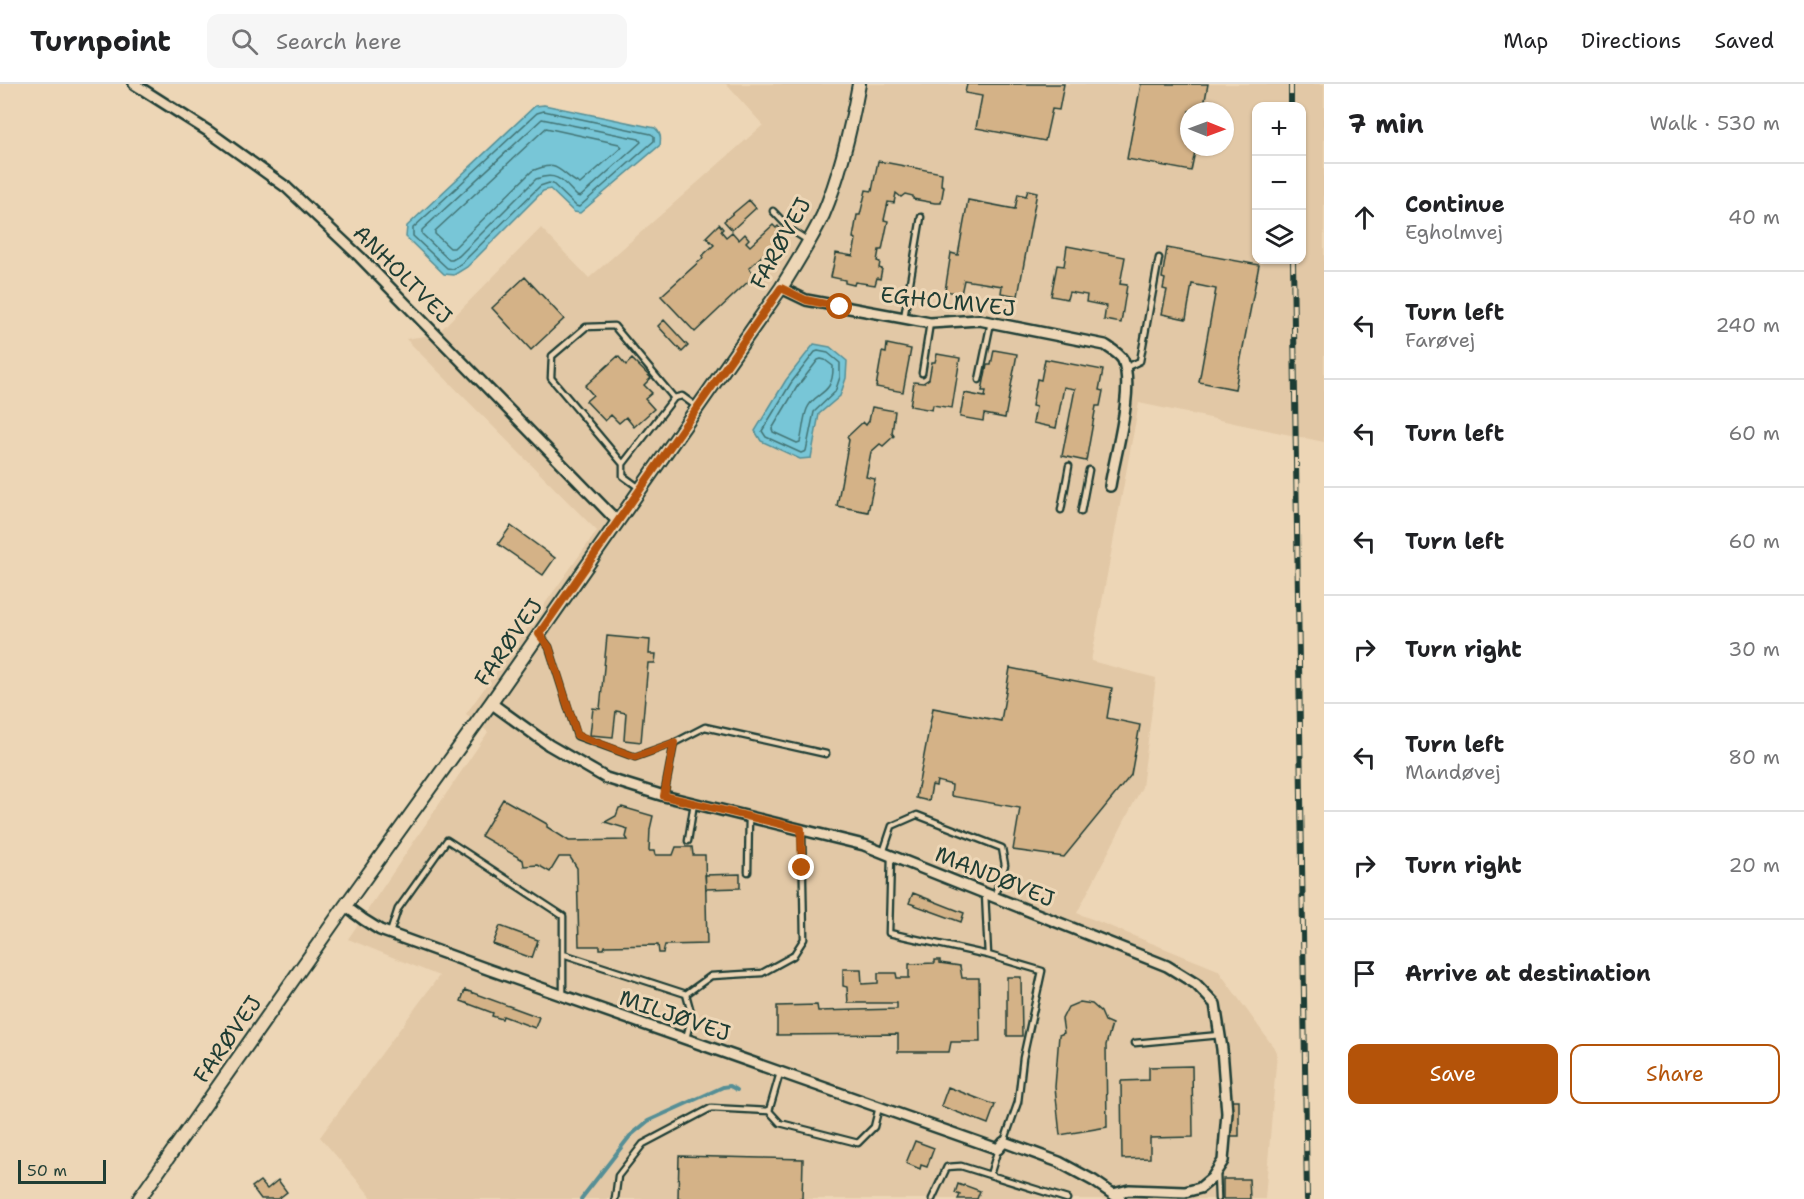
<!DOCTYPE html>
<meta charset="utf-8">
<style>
:root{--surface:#fff;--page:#f6f6f6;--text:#202124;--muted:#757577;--line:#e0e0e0;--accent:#b45309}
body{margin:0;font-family:"Shantell Sans",sans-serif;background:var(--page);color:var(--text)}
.controls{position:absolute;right:18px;top:18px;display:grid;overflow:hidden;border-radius:12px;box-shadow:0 2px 4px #0004}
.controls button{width:54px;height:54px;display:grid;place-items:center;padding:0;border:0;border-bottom:2px solid var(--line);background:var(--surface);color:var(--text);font:30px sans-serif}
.compass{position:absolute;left:1180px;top:18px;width:54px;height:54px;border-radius:50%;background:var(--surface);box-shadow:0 2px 4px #0004;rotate:91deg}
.scale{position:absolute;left:18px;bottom:15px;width:88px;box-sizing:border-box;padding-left:6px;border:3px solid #1f3d34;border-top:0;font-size:16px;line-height:21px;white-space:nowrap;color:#1f3d34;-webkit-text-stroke:4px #edd6b6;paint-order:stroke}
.stop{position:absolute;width:18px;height:18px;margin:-14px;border:4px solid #b45309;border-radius:50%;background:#fff}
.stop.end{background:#b45309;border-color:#fff;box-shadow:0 2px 6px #0008}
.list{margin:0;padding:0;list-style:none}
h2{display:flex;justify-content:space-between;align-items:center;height:78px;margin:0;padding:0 24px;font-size:26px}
h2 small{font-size:20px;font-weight:400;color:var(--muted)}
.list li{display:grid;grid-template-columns:39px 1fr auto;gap:18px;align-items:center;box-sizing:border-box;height:108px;padding:0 24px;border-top:2px solid var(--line)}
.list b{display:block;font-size:22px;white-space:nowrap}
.list p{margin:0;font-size:20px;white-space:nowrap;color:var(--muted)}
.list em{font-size:20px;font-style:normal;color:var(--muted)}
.actions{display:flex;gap:12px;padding:18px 24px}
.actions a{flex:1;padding:14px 0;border:2px solid var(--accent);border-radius:12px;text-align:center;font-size:21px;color:var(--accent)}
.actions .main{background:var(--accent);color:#fff}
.icon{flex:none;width:33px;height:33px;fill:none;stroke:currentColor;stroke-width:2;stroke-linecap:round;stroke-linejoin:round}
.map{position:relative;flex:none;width:1324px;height:1115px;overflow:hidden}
header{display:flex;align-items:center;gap:36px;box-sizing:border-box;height:84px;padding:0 30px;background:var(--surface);border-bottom:2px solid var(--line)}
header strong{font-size:28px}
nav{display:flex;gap:33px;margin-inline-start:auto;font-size:21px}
.search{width:420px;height:54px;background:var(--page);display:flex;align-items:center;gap:15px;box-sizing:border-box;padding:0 21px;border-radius:12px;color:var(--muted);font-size:22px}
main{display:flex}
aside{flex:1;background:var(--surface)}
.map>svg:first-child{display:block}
</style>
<header>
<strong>Turnpoint</strong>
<div class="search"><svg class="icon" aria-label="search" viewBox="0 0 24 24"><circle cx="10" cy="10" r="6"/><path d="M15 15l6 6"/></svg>Search here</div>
<nav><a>Map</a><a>Directions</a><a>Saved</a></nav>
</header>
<main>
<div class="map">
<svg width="1324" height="1115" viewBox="0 0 1324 1115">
<rect width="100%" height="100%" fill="#edd6b6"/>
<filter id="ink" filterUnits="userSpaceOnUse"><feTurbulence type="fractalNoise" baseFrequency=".0167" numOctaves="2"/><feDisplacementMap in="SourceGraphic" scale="12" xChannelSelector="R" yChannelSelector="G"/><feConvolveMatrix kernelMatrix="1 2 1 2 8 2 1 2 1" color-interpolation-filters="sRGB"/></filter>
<g filter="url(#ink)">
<path fill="#e2c8a6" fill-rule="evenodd" d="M726,0H1324V358L1139,319L1091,577L1156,594L1142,703L1077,829L1218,886L1277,968L1265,1115H373L320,1053L439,892L348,855L488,648L466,630L597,447L406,255L437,250L541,144L589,194L763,41ZM1256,22H1302V176H1256ZM1189,27H1225V63H1189Z"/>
<path fill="#78c6d7" stroke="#548f96" stroke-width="1.5" d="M544,21L655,44C661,49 661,54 660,61L580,129L574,128L550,105L543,107L467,183L454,191L444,190L406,153L407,142L535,22Z
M814,260L830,263L847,277L846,294L840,312L819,330L811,374L800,375L761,357L755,347L786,296Z"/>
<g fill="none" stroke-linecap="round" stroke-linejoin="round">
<path stroke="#437475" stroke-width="1.5" d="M544,27L651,50L654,52V57L579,123L576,122L553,100L549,99L540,102L463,178L453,185L447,184L413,152V144L537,29Z
M542,35L639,55L641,58L580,113L577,112C563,98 558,87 536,95L459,172L452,176H449L422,150V146Z
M546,44L619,60L622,63L580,100C559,90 560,74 532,87L454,164H450L435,150V147Z
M818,267L828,269L840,279V293L835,308L814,328L806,367L801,369L766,353L762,347L791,299L815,268Z
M821,275L825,276L833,282C834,313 814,307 807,325C803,335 803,347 800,358L797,359L773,348L772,345L797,303L818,276Z"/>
<path stroke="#548f96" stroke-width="4" d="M581,1115L630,1052L648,1037L723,1003L730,1002L737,1006"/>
</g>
<path fill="#d4b287" stroke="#1f3d34" stroke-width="1.5" d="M967,0H1064L1059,26L1052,25L1045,57L976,44L982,12L965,9Z
M1141,0H1208L1203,27H1189V63H1196L1191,87L1127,75Z
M878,77L942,89L941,101L944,102L941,119H935L913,115V112L905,110L901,113L896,109L894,119L888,118L884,136L888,137L882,166H879L877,177L880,178L879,184L882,185L880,195L877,194L875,201L855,198L854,201L845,199V196L831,193L836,169L853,172L856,155L853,154L857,131H860L866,106L872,107Z
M1028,106L1037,108L1018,212L1001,209L1002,202L964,196L961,210L945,207L951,169L958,171L968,116L1015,125L1018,110L1026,112Z
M749,116L756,124L732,146L724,137Z
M719,140L723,145L721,147L726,153L732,148L739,156L745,150L749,155L746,158L750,162L773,141L776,144L778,142L782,147L780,149L783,152L749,184L754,190L752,192L753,193L695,248L661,212L703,174L702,172L714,161L706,153Z
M1067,162L1125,173L1120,200L1127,201L1121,239L1104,236L1106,222L1086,218L1087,211L1069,208L1067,215L1051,212L1057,181L1064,182Z
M1167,164L1259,181L1235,305L1199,298L1216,205L1192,200L1186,235L1162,230L1167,206L1163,205L1165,195L1162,194Z
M525,193L564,235L531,266L492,224Z
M664,236L688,262L682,268L658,242Z
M887,260L911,265L903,308L876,303L882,268L886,269Z
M994,266L1017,270L1005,334L984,330L983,337L960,333L964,309L985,313L986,307H982L987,281H991Z
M937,270L960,274L952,324L933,321L932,326L910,322L914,298L923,299L929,295L932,278H935Z
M618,272L626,281L632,275L651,294L644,301L652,309L645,315L654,325L634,343L626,333L619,339L611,331L605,337L586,317L593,311L585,302Z
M1045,275L1103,286L1099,306L1103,307L1100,322H1096L1086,377L1062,372L1075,305L1064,303L1056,344L1033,339L1036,323L1032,322L1037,295L1041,296Z
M872,323L895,327L892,349L894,352L883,362L880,360L871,368L866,393L875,395L868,428L837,422L849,356L847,353L863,338L866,341L869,337Z
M511,442L555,474L543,491L498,460Z
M607,552L650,556L649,570H656L655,579H648L641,658L624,656L626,629L616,627L613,653L590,651L593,624L600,625Z
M1010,584L1112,604L1107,634L1140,641L1131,691L1064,773L1013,766L1020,724L951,712L952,701L937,697L936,702L932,701L929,717L916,714L933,624L1001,637Z
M503,715L547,740V743L569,757L628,756L626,753L628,745L605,738L616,732L619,724L622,723L653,732L650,745L649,767H654L655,771H673L676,763H692L693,771H705L707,860L665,861L663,869H659L658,861L605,862L604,865H600V862H579L577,784L570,773H559L550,788L538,781L524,782L523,776L481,752Z
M740,790V804L706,805L705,791Z
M913,809L964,829L961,838L909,819Z
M500,842L538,856L532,874L493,860Z
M935,876H940V879L960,882L962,894H979L980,958H951L949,968H898V950L777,951V922L817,921L818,927L897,925V919H848L847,903L843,902V885H861L862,900L878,899V889H896L897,894H909V880L935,879Z
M1007,893H1021L1022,952H1007Z
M465,906L539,933L535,944L503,932L502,935L492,932L493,929L461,917Z
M1080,918L1092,920L1101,928L1105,937L1112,940L1106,961L1107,1043L1060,1051L1055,1003L1059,951L1064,949L1062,935L1068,923Z
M1192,982L1193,1053L1150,1054V1074L1122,1075L1121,997L1149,996V983Z
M948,1003L995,1021L988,1040L941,1022Z
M1230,1016H1239V1052H1231Z
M915,1057L934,1064L927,1083L921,1081L920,1085L906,1079Z
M679,1072L803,1075L802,1115H678Z
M1223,1095H1249L1250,1115H1223Z
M278,1096L287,1108L278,1115H261L252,1103L260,1097L267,1105Z
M958,1100L963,1102L964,1101L980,1107L977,1115H958L960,1111L955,1109Z"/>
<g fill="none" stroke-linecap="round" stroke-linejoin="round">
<defs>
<path id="service" d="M773,127L791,146L807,156
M904,234L921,133
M1125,284L1140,277L1159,174
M922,289L930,239
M979,296L991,238
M623,380L551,294L552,272L586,243L614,242L674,314
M638,403L623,392V380L674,314L682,312L697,323
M1061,426L1069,382
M1081,428L1089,386
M540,551L549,563L577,652L635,673L674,659
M664,712L674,659L705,643L826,670
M688,757L694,719
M883,769L892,742L917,731L1002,764L1005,781L994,813
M891,772L889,849L988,871L1042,887L1023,974L1018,1018L1004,1058
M748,788L749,732
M985,809L988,871
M390,849L398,825L447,756L563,832V912
M563,870L686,910L711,892L762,889L793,872L804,855L802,747
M686,910L692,932L686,954
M1135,959L1220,951
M780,989L769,1027L780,1039L858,1059L874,1043L879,1023
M1217,1088L1218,1115
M990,1091L998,1065
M615,1115L618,1092L643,1060L711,1024L769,1027
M932,1115L947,1083L961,1082L1067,1115"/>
<path id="minor" d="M134,0L208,47L286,103L360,173L618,438
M781,204L806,216L904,234L930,239L979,236L1105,261C1111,265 1120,270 1123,276C1135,305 1115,370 1110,402
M491,619L549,661L606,694L664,712L864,761L1167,882L1196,900L1215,920L1222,965L1227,1029L1223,1077L1212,1094L1200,1104L1185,1108L1129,1106L1113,1110
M345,822L364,836L380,846L490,886L998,1065L1004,1058L1059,1078L1094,1097L1120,1115"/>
<path id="tertiary" d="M139,1115L345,822L491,619L781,204C796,180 811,156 823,131C841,89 851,44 859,0"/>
</defs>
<use href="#service" stroke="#1f3d34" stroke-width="9"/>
<use href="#minor" stroke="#1f3d34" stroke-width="14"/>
<use href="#tertiary" stroke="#1f3d34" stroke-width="16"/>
<use href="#service" stroke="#edd6b6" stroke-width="4.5"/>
<use href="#minor" stroke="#edd6b6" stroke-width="9"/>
<use href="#tertiary" stroke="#edd6b6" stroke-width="12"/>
<defs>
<path id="rail" d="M1291,0V22
M1293,176L1307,1115"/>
</defs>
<use href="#rail" stroke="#1f3d34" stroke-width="6"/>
<use href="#rail" stroke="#edd6b6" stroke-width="4" stroke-dasharray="11" stroke-linecap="butt"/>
</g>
</g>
<g fill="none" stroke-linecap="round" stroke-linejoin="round" filter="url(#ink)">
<path stroke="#b45309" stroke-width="8" d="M802,784L801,745L664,712L674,659L635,673L577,651L549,563L539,550L781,204L806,216L840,223"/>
</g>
<g text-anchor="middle" stroke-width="6" stroke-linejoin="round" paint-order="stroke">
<g font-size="22" fill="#1f3d34" stroke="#edd6b6">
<text transform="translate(780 159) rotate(-61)" y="8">FARØVEJ</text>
<text transform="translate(403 190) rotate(45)" y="8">ANHOLTVEJ</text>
<text transform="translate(948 217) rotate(6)" y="8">EGHOLMVEJ</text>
<text transform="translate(508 558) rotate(-55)" y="8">FARØVEJ</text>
<text transform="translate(995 792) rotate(22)" y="8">MANDØVEJ</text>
<text transform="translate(675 931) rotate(19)" y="8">MILJØVEJ</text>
<text transform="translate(227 955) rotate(-55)" y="8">FARØVEJ</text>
</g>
</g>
</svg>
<div class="controls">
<button>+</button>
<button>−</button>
<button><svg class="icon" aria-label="layers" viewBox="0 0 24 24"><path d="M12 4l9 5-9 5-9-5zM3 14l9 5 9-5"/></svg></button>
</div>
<svg class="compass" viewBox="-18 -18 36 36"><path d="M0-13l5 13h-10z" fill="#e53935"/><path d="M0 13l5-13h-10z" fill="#757577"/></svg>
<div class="scale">50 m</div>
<div class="stop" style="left:840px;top:223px"></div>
<div class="stop end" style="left:802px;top:784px"></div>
</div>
<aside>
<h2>7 min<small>Walk · 530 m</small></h2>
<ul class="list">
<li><svg class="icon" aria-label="ahead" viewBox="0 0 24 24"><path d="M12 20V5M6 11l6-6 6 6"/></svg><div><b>Continue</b><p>Egholmvej</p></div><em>40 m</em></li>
<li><svg class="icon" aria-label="left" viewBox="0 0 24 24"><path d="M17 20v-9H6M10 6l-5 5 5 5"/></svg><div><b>Turn left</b><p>Farøvej</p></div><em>240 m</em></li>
<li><svg class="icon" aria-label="left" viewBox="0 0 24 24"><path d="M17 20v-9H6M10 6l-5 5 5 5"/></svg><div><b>Turn left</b></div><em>60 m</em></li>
<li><svg class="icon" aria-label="left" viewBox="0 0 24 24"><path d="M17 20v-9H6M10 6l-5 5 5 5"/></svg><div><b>Turn left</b></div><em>60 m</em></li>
<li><svg class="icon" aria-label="right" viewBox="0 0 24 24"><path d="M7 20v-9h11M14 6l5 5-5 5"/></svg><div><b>Turn right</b></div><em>30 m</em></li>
<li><svg class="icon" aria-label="left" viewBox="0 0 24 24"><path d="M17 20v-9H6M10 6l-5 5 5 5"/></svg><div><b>Turn left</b><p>Mandøvej</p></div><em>80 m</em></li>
<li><svg class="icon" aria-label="right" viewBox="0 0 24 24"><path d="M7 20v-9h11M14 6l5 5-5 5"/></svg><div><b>Turn right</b></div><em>20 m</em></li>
<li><svg class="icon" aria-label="arrive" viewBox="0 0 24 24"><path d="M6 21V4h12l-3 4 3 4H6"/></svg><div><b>Arrive at destination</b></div></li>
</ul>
<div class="actions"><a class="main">Save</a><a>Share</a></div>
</aside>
</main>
